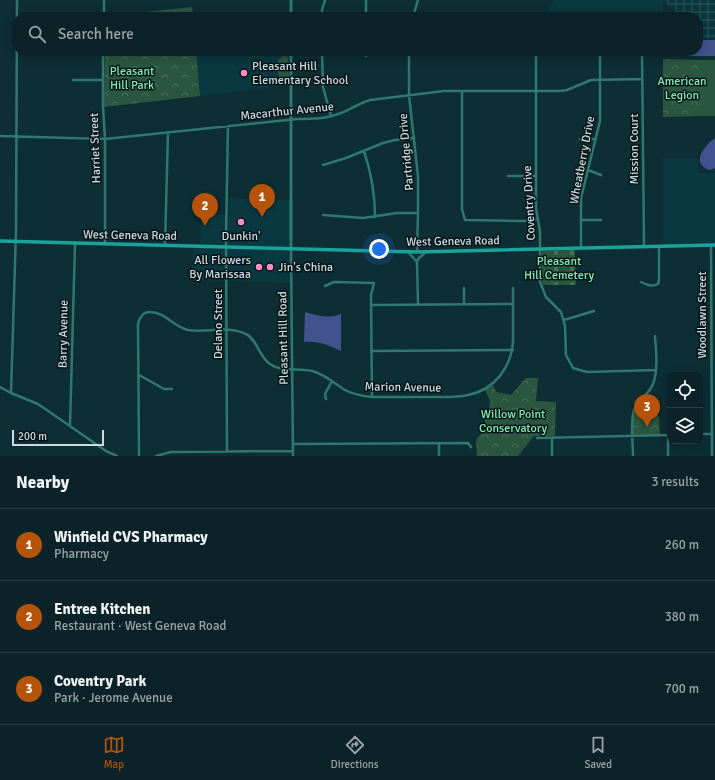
<!DOCTYPE html>
<meta charset="utf-8">
<style>
:root{--surface:#0a2228;--page:#182f34;--text:#f1f3f6;--muted:#99a4a8;--line:#2a3f45;--accent:#b45309}
body{margin:0;font-family:Signika,sans-serif;background:var(--page);color:var(--text)}
.controls{position:absolute;right:12px;bottom:12px;display:grid;overflow:hidden;border-radius:8px;box-shadow:0 2px 10px #0003}
.controls button{width:36px;height:36px;display:grid;place-items:center;padding:0;border:0;border-bottom:1px solid var(--line);background:var(--surface);color:var(--text);font:20px sans-serif}
.scale{position:absolute;left:12px;bottom:10px;width:92px;box-sizing:border-box;padding-left:4px;border:2px solid #cadce0;border-top:0;font-size:11px;line-height:14px;white-space:nowrap;color:#cadce0;-webkit-text-stroke:3px #071417;paint-order:stroke}
.you{position:absolute;left:379px;top:249px;width:14px;height:14px;margin:-10px;border:3px solid #fff;border-radius:50%;background:#1a73e8;box-shadow:0 0 0 6px #1a73e833}
.badge{display:grid;place-items:center;width:26px;height:26px;border-radius:50%;background:var(--accent);color:#fff;font-size:13px;font-weight:700}
.pin{position:absolute;translate:-50% -33px;filter:drop-shadow(0 1px 2px #0008)}
.pin::after{content:'';position:absolute;top:21px;width:14px;height:12px;background:inherit;clip-path:polygon(0 0,100% 0,50% 100%)}
.list{margin:0;padding:0;list-style:none}
h2{display:flex;justify-content:space-between;align-items:center;height:52px;margin:0;padding:0 16px;font-size:17px}
h2 small{font-size:13px;font-weight:400;color:var(--muted)}
.list li{display:grid;grid-template-columns:26px 1fr auto;gap:12px;align-items:center;box-sizing:border-box;height:72px;padding:0 16px;border-top:1px solid var(--line)}
.list b{display:block;font-size:15px;white-space:nowrap}
.list p{margin:0;font-size:13px;white-space:nowrap;color:var(--muted)}
.list em{font-size:13px;font-style:normal;color:var(--muted)}
.icon{flex:none;width:22px;height:22px;fill:none;stroke:currentColor;stroke-width:2;stroke-linecap:round;stroke-linejoin:round}
.map{position:relative;flex:none;width:715px;height:456px;overflow:hidden}
.search{position:absolute;background:var(--surface);box-shadow:0 2px 10px #0003;left:12px;right:12px;top:12px;height:44px;display:flex;align-items:center;gap:10px;box-sizing:border-box;padding:0 14px;border-radius:16px;color:var(--muted);font-size:15px}
.sheet{height:268px;background:var(--surface)}
nav{display:flex;justify-content:space-around;align-items:center;box-sizing:border-box;height:56px;border-top:1px solid var(--line);background:var(--surface);font-size:11px;color:var(--muted)}
nav a{display:grid;justify-items:center;gap:2px}
nav .on{color:var(--accent)}
.map>svg:first-child{display:block}
</style>
<div class="map">
<svg width="715" height="456" viewBox="0 0 715 456">
<defs>
<pattern id="industrial-grid" width="8" height="8" patternUnits="userSpaceOnUse"><rect width="8" height="8" fill="#0a3841"/><path d="M0 4h8M4 0v8" fill="none" stroke="#2c545c"/></pattern>
<pattern id="cemetery-stones" width="16" height="16" patternUnits="userSpaceOnUse"><rect width="16" height="16" fill="#2a563f"/><path d="M2 7V4a2 2 0 0 1 4 0v3zM10 15v-3a2 2 0 0 1 4 0v3z" fill="#486e5a"/></pattern>
<pattern id="park-crowns" width="20" height="18" patternUnits="userSpaceOnUse"><rect width="20" height="18" fill="#2a563f"/><path d="M2 6a3 3 0 1 1 6 0M12 15a3 3 0 1 1 6 0" fill="none" stroke="#486e5a"/></pattern>
</defs>
<rect width="100%" height="100%" fill="#0d2e35"/>
<path fill="#0a3841" d="M554,0H663V17H544L554,2Z
M217,51H289V85L200,96L196,53Z
M663,158H698V173H715V245L663,246Z
M228,198L291,200L290,248L200,245L201,214L227,215Z
M193,247L291,250L290,283L192,280Z"/>
<path fill="url(#industrial-grid)" d="M663,0H715V39H698V17H680V15Z"/>
<path fill="#2a563f" d="M283,56H286L288,58L289,79L288,81C278,77 278,79 278,66L284,57L277,67H276L275,64L265,65L266,61L267,64L278,63V60Z
M701,60H715V116H701Z"/>
<path fill="url(#cemetery-stones)" d="M575,250L576,285H542V251Z"/>
<path fill="url(#park-crowns)" d="M192,7L193,17H105L107,16Z
M105,51H196L200,96L104,107Z
M663,59L701,60V116L663,117Z
M526,378H538L536,401L556,402L555,436H534L518,456H477L476,440L486,428L484,413L489,410L490,401L485,390L493,385L496,392L511,395Z
M637,405L655,410L659,417L660,435H633V419Z"/>
<path fill="#41538e" d="M698,40H715V56H671L669,55L668,51H698Z
M715,138V168L710,170C690,165 704,145 715,138Z
M305,312C319,316 328,319 341,314V351C328,345 319,341 304,342Z"/>
<g fill="none" stroke-linecap="round" stroke-linejoin="round">
<path stroke="#307770" stroke-width="2.5" d="M366,0V17
M104,17V0
M322,17V10L325,0
M413,17L418,0
M103,51V106L105,139V244
M322,51L323,87L331,116
M366,51V56
M409,51V95L418,176V213L417,252
M536,51V209L540,231V282L546,297L561,312L565,326L566,355L573,368L583,371L588,372L656,370
M642,51L644,246
M73,80H103
M462,92V209L465,220L524,221L538,219
M0,136L105,139L297,119C312,119 327,119 341,113C351,109 360,103 370,100L444,91H560L567,90L591,80L642,79
M580,139H596
M364,151C371,172 375,195 375,217
M323,165L346,158L383,143L395,140L414,138
M588,170L601,175
M508,176H536
M323,215L363,218L397,213H418
M581,220H601
M711,245L712,456
M165,246L168,132
M581,248V198L600,121V51
M291,249L293,456
M408,252L417,262
M417,261L419,258L426,252
M417,262L418,305
M641,282C647,285 652,287 658,284L659,280V247
M325,286L334,282L374,283L371,295L372,397
M464,304V288
M371,305L513,304
M564,320L594,311
M372,351L513,350
M139,375L164,389H172
M0,387L11,393L38,404L106,451L117,456
M11,393L16,231L17,0
M326,399L325,394L332,381
M70,426L75,243
M700,434H712
M668,435V456
M537,438L670,435
M552,438V456
M439,443V456
M294,444L468,443L471,447
M227,451L226,236L228,126
M139,456L138,324C139,318 143,312 150,312C165,312 174,327 188,330C207,333 227,325 246,334C257,339 259,357 270,364C282,373 298,367 312,371C324,374 333,382 343,389C352,394 362,396 372,397C391,397 410,397 428,397C441,397 456,398 468,395C494,390 511,368 513,342V288
M156,456L171,452L293,451
M633,456C633,443 630,422 634,410C638,401 646,396 651,388C659,375 656,351 655,336"/>
<path stroke="#307770" stroke-width="3" d="M291,0V17
M291,51V249"/>
<path stroke="#1aa398" stroke-width="3.5" d="M0,241L417,252L715,245"/>
</g>
<g fill="#fd8ebf" stroke="#071417" stroke-width="1.5">
<circle cx="244" cy="73" r="4"/>
<circle cx="241" cy="222" r="4"/>
<circle cx="259" cy="267" r="4"/>
<circle cx="270" cy="267" r="4"/>
</g>
<g text-anchor="middle" stroke-width="3" stroke-linejoin="round" paint-order="stroke">
<g font-size="12" fill="#cadce0" stroke="#071417" text-anchor="start">
<text x="252" y="70">Pleasant Hill<tspan x="252" dy="14">Elementary School</tspan></text>
<text x="241" y="240" text-anchor="middle">Dunkin'</text>
<text x="251" y="264" text-anchor="end">All Flowers<tspan x="251" dy="14">By Marissaa</tspan></text>
<text x="278" y="271">Jin's China</text>
</g>
<g font-size="12" fill="#81edb4" stroke="#071417">
<text x="132" y="75">Pleasant<tspan x="132" dy="14">Hill Park</tspan></text>
<text x="682" y="85">American<tspan x="682" dy="14">Legion</tspan></text>
<text x="559" y="265">Pleasant<tspan x="559" dy="14">Hill Cemetery</tspan></text>
<text x="513" y="418">Willow Point<tspan x="513" dy="14">Conservatory</tspan></text>
</g>
<g font-size="12" fill="#cadce0" stroke="#071417">
<text transform="translate(287 111) rotate(-6)" y="4">Macarthur Avenue</text>
<text transform="translate(95 148) rotate(-92)" y="4">Harriet Street</text>
<text transform="translate(634 149) rotate(-90)" y="4">Mission Court</text>
<text transform="translate(406 152) rotate(-95)" y="4">Partridge Drive</text>
<text transform="translate(582 160) rotate(-79)" y="4">Wheatberry Drive</text>
<text transform="translate(529 203) rotate(-93)" y="4">Coventry Drive</text>
<text transform="translate(130 235) rotate(1)" y="4">West Geneva Road</text>
<text transform="translate(453 241) rotate(-1)" y="4">West Geneva Road</text>
<text transform="translate(702 315) rotate(-90)" y="4">Woodlawn Street</text>
<text transform="translate(218 324) rotate(-90)" y="4">Delano Street</text>
<text transform="translate(63 334) rotate(-89)" y="4">Barry Avenue</text>
<text transform="translate(283 338) rotate(-91)" y="4">Pleasant Hill Road</text>
<text transform="translate(403 387) rotate(1)" y="4">Marion Avenue</text>
</g>
</g>
</svg>
<div class="controls">
<button><svg class="icon" aria-label="locate" viewBox="0 0 24 24"><circle cx="12" cy="12" r="6"/><path d="M12 2v4M12 18v4M2 12h4M18 12h4"/></svg></button>
<button><svg class="icon" aria-label="layers" viewBox="0 0 24 24"><path d="M12 4l9 5-9 5-9-5zM3 14l9 5 9-5"/></svg></button>
</div>
<div class="scale">200 m</div>
<div class="you"></div>
<div class="pin badge" style="left:262px;top:217px">1</div>
<div class="pin badge" style="left:205px;top:226px">2</div>
<div class="pin badge" style="left:647px;top:427px">3</div>
<div class="search"><svg class="icon" aria-label="search" viewBox="0 0 24 24"><circle cx="10" cy="10" r="6"/><path d="M15 15l6 6"/></svg>Search here</div>
</div>
<section class="sheet">
<h2>Nearby<small>3 results</small></h2>
<ul class="list">
<li><span class="badge">1</span><div><b>Winfield CVS Pharmacy</b><p>Pharmacy</p></div><em>260 m</em></li>
<li><span class="badge">2</span><div><b>Entree Kitchen</b><p>Restaurant · West Geneva Road</p></div><em>380 m</em></li>
<li><span class="badge">3</span><div><b>Coventry Park</b><p>Park · Jerome Avenue</p></div><em>700 m</em></li>
</ul>
</section>
<nav>
<a class="on"><svg class="icon" aria-label="map" viewBox="0 0 24 24"><path d="M3 6l6-2 6 2 6-2v14l-6 2-6-2-6 2zM9 4v14M15 6v14"/></svg>Map</a>
<a><svg class="icon" aria-label="directions" viewBox="0 0 24 24"><path d="M12 3l9 9-9 9-9-9zM9 14v-3h6M13 9l2 2-2 2"/></svg>Directions</a>
<a><svg class="icon" aria-label="saved" viewBox="0 0 24 24"><path d="M7 4h10v16l-5-4-5 4z"/></svg>Saved</a>
</nav>
